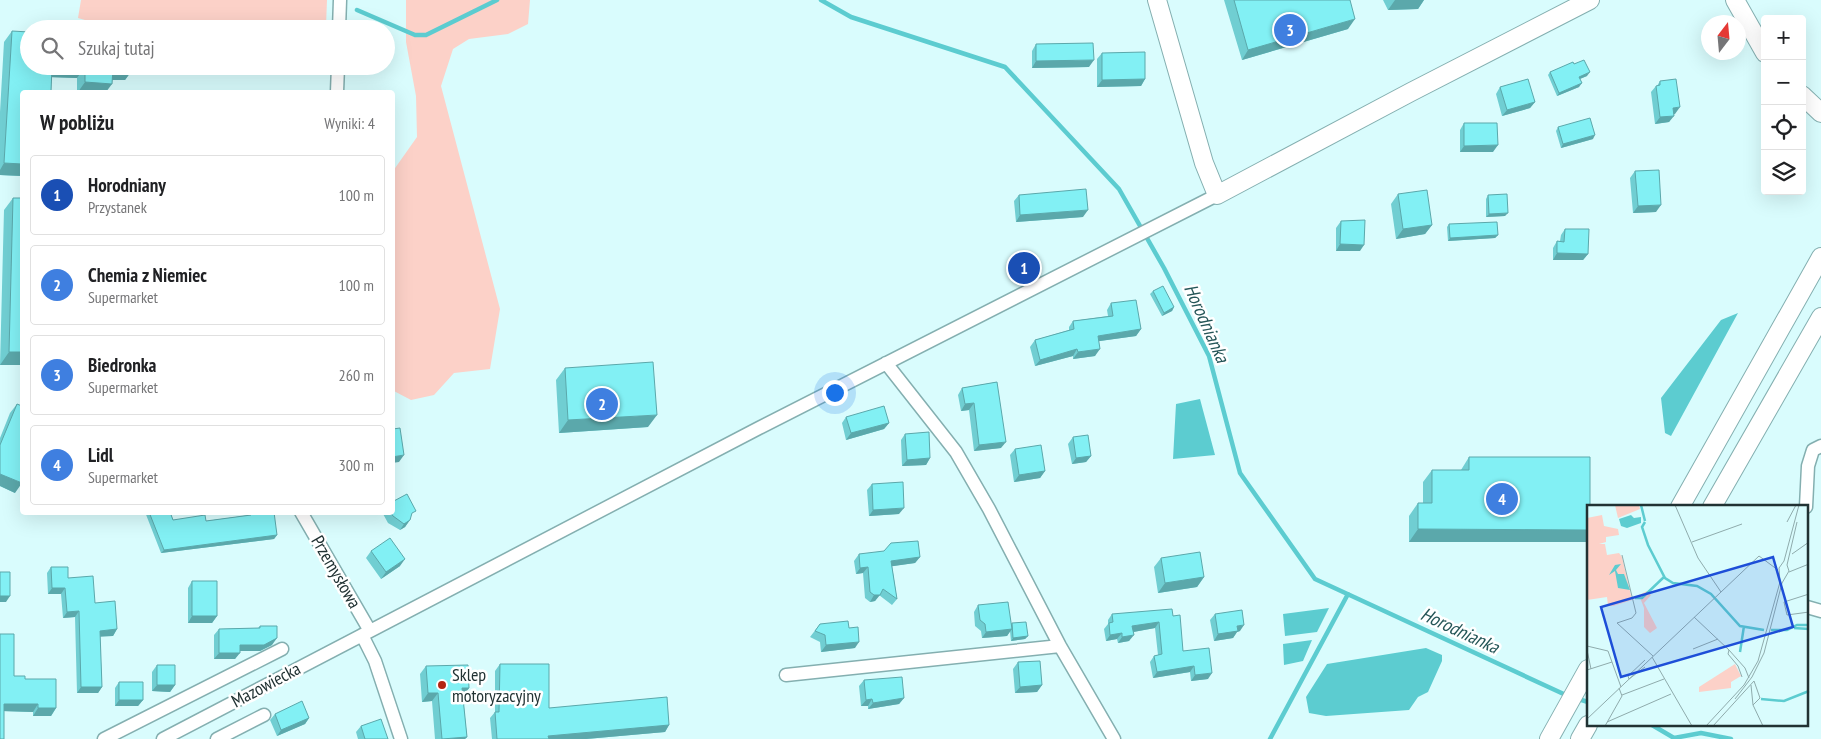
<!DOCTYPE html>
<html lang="pl">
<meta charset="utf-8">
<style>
:root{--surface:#fff;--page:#f6f6f6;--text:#202124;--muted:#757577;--line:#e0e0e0;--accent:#b45309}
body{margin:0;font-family:"PT Sans Narrow",sans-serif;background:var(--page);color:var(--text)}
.controls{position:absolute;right:15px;top:15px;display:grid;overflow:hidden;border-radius:5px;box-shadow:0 5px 20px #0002}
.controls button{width:45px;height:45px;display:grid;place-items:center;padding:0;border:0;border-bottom:1px solid var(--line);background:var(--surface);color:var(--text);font:25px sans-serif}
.compass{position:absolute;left:1701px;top:15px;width:45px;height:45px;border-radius:50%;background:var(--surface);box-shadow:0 5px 20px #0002;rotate:16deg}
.you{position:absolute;left:834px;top:392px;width:18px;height:18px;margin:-12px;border:4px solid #fff;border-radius:50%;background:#1a73e8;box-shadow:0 0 0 8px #1a73e833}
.badge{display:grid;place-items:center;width:32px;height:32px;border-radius:50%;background:var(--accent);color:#fff;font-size:16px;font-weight:700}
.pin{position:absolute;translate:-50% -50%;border:2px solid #fff;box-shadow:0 1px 5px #0006}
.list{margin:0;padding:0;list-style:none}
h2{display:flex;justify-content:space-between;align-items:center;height:65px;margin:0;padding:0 20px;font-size:21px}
h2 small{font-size:16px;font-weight:400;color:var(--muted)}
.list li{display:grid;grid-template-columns:32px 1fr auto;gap:15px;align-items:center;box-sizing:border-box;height:80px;margin:0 10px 10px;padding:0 10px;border:1px solid var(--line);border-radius:5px}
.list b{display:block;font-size:19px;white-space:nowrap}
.list p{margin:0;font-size:16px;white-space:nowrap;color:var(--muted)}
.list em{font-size:16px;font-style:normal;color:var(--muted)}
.icon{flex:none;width:28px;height:28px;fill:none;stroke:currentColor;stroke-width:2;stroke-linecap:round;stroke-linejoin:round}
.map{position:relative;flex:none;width:1821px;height:739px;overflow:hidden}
.search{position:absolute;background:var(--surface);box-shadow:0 5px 20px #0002;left:20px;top:20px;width:375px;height:55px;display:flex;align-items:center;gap:12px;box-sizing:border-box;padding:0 18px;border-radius:28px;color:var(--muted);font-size:19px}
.panel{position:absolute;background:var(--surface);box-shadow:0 5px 20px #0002;left:20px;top:90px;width:375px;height:425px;border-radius:5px}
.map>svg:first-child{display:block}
</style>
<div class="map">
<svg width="1821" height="739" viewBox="0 0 1821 739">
<rect width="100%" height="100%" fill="#d9fcfd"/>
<path fill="#fcd1c8" d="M81,0H327L326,26L116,29L78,18Z
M406,0H530L528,24L508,34L469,39L453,49L441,86L500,309L490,369L454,373L434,395L411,400L392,390L393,171L417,137L416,96L406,42Z"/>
<path fill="#5cccd0" d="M1738,313L1671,436L1665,433L1661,398L1721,320Z
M1200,399L1215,455L1173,459L1176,404Z
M1329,608L1317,632L1285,636L1283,614Z
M1312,640L1303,661L1284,665L1283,644Z
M1426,648L1442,655V661L1428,692L1418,697L1409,710L1326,716L1309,713L1306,697L1327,664Z"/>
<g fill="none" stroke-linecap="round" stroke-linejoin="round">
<path stroke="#5cccd0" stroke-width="4.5" d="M821,0L851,17L1005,67L1119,189L1164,268L1209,356L1240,473L1315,579L1568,696
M357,10L415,35H426L497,0
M1575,698L1588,702
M1652,725L1674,738L1701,733L1731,739
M1270,739L1348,594"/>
<defs>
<path id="street" d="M339,29L340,0
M337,92L338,66
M886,363L956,452L989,509L1060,646L1114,739
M1806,507L1808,466L1813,450L1821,446
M301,512L370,631
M1807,607L1821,611
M362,635L375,661L401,739
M786,675L1060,646
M104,739L282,649
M163,739L759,428L1217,195
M217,739L264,715"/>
<path id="secondary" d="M1157,0L1204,163L1217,195L1411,92L1590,0
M1735,0L1765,53
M1802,95L1821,113
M1680,507L1821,257
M1712,507L1821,317
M1549,739L1588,669
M1580,739L1588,725"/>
</defs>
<use href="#street" stroke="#84afb0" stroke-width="15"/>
<use href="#secondary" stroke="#84afb0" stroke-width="20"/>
<use href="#street" stroke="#fff" stroke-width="12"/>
<use href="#secondary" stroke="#fff" stroke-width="18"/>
</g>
<path fill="#70ced2" d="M1224,0H1350L1348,29L1242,60Z
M1383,0H1424L1418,9L1388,10Z
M12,31L133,66V69L125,80H112L106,92H77V78L52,77L22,92V176L0,175V112L4,42Z
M1036,44L1089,67L1032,68V51Z
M1102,53L1145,79L1141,86L1097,87V59Z
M1574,64L1587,76L1580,79L1579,87L1557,96L1548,75L1550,72Z
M1660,81L1675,114H1674L1669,122L1655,124L1651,92L1656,86H1657Z
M1500,87L1535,102L1530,108L1502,116L1496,94Z
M1464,123L1493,152H1460V130Z
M1558,127L1593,139L1561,148L1556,131Z
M1635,171L1656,212L1633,213L1630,178Z
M1398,194L1432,225L1425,234L1396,239L1391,204Z
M1019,195L1083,217L1016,222L1014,201Z
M1488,195L1505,216L1486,217V199Z
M13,198L22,365H0L4,210Z
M1341,221L1360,251H1336V228Z
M1449,224L1498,235L1495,238L1448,241L1447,227Z
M1565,229L1588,254L1583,260H1553V248L1557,241H1560L1561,235Z
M1153,291L1174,307L1172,311L1162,316L1150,294Z
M1111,303L1141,329L1136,336L1099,341L1095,356L1073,359V356L1035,366L1030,347L1035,340L1069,330V327L1073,321L1108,316L1107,310Z
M565,368L648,427L559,433L556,380Z
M997,382L1001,448L974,451L969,410L961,411L958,395L962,388Z
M17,404L15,493L0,486V438L10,413Z
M846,417L889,423L884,429L846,440L842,423Z
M905,434L930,458L926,465L902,466L901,440Z
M1073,437L1091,456L1086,462L1072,464L1068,444Z
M1015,449L1045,471L1040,478L1014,482L1010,455Z
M1469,457L1588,506V541L1587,542H1409V516L1418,503H1423V482L1432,470H1461Z
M872,484L899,514L869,516L867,490Z
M145,512H170L173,520L206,521L250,515L252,512L277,535L274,539L161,553Z
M382,512H392L411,518L405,527L400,530L388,523Z
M371,551L400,566L381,579L366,558Z
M859,554L920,557L915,563L892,566L897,599L892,605L879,595L875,601L870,602L865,598L863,573L856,574L854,561Z
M1161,558L1204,577L1197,587L1158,593L1154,567Z
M51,567L68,578L95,603L117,629L113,636H100L102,687L98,693H77L75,617L63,618L61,594H48L47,573Z
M192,581L217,616L212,623H188V588Z
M978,605L1011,624L1012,623L1028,636L1025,639L1011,641L1010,631L1007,636L982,638L981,631L975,626L974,612Z
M1112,614L1173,616L1183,651L1208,679L1191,681L1190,672L1153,678L1150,662L1154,656L1158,655L1155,628L1133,632L1129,641L1118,643L1117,639L1106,641L1104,629L1108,624V620Z
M1215,614L1240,631L1237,632L1233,638L1214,641L1210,620Z
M820,624L849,628L855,648L821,652L820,642L810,637Z
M260,626L272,645L260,651H240L235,659H214V635L219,629L258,628Z
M0,634L14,676L25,679L56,708L51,716H33V712L4,711Z
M1018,662L1042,685L1037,692L1015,693L1013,669Z
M500,664L549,708L669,725L665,732L586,739H492L490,718L495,712V671Z
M157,665L175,685L170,692L152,691V672Z
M426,666L469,688L463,697L467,737L465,739H435L432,701L422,702L420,674Z
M864,680L904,698L899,704L868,709V706H861L859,686Z
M119,682L143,700L138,706H115V688Z
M275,714L309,718L305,724L277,736L270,720Z
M361,726L388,739H358L356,732Z"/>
<path fill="#5ba8ab" d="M1395,0H1424L1418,9L1388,10Z
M1355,19L1348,29L1242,60L1248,50Z
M1094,60L1089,67L1032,68L1036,61Z
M52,66H65L85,67L77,78L45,77Z
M113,68L133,69L125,80H105Z
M1590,72L1587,76L1577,80L1579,77Z
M1145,79L1141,86L1097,87L1102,80Z
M85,82L112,84L106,92H78Z
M1582,83L1579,87L1557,96L1559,93Z
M1535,102L1530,108L1502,116L1507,110Z
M1680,107L1675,114L1669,115L1673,108Z
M1674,116L1669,122L1655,124L1660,117Z
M1595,135L1593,139L1561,148L1563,144Z
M1498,145L1493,152H1460L1464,146Z
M4,163L22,164V176L0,175V170Z
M1661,205L1656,212L1633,213L1638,206Z
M1088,210L1083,217L1016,222L1020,215Z
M1508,213L1505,216L1486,217L1489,214Z
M1432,225L1425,234L1396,239L1403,229Z
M1498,235L1495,238L1448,241L1450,238Z
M1340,244L1364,245L1360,251H1336Z
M1557,253L1588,254L1583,260H1553Z
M1174,307L1172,311L1162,316L1164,313Z
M1141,329L1136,336L1093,342L1098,336Z
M1077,349L1073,356L1035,366L1040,360Z
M1100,349L1095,356L1073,359L1078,352Z
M9,352H22V365H0Z
M974,403L969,410L961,411L965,404Z
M657,415L648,427L559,433L568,420Z
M889,423L884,429L846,440L851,433Z
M1006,442L1001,448L974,451L979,445Z
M404,455L399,462L392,463V457Z
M1091,456L1086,462L1072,464L1076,458Z
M930,458L926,465L902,466L907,460Z
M1045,471L1040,478L1014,482L1019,475Z
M0,474L22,483L15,493L0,486Z
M904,508L899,514L869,516L873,510Z
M410,520L405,527L400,530L404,524Z
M1418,529L1588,530V541L1587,542H1409Z
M277,535L274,539L161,553L164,550Z
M920,557L915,563L887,567L891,561Z
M405,559L400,566L381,579L386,572Z
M868,567L863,573L856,574L860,568Z
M1204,577L1197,587L1158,593L1165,583Z
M52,588H65L61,594H48Z
M874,595H880L875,601L870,602Z
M0,596H10L6,602H0Z
M79,611L75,617L63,618L67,612Z
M192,616H217L212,623H188Z
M1159,622L1155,628L1128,633L1132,626Z
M1244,625L1240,631L1237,632L1233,638L1214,641L1218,634L1237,626Z
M117,629L113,636L96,637L100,631Z
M1012,629L1007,636L982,638L986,632Z
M1122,633L1117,639L1106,641L1110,635Z
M1134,635L1129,641L1118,643L1122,637Z
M1028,636L1025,639L1011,641L1013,638Z
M277,638L272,645L260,651H235L240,645Z
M859,642L855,648L821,652L826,645Z
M219,653H240L235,659H214Z
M1194,666L1190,672L1153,678L1157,672Z
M1212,673L1208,679L1191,681L1195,675Z
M157,685H175L170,692L152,691Z
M1042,685L1037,692L1015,693L1020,687Z
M81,687H102L98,693H77Z
M462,688H469L463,696L456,697Z
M428,693H438L432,701L422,702Z
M904,698L899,704L868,709L873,703Z
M872,699L868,706H861L866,700Z
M119,700H143L138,706H115Z
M4,704H38L33,712L0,711Z
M38,708H56L51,716H33Z
M309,718L305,724L277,736L281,730Z
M669,725L665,732L586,739H547L548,736Z
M467,737L465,739H443Z"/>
<path fill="#82f0f4" stroke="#5ba8ab" d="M1234,0H1350L1355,19L1248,50Z
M93,25L115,26L121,29H93Z
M12,31L29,32V66H52L51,92H22V164L4,163Z
M1093,43L1094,60L1036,61V44Z
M1145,52V79L1102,80V53Z
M1584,60L1590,72L1579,77L1582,83L1559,93L1550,72L1573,62L1574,64Z
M65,66H133V69L113,68L112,84L85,82V67Z
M1528,79L1535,102L1507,110L1500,87Z
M1676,79L1680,107L1673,108L1674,116L1660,117L1656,86L1660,85V81Z
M1590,118L1595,135L1563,144L1558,127Z
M1464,123H1497L1498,145L1464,146Z
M1659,170L1661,205L1638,206L1635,171Z
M1086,189L1088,210L1020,215L1019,195Z
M1427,190L1432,225L1403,229L1398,194Z
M1507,194L1508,213L1489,214L1488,195Z
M13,198H22V352H9Z
M1365,220L1364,245L1340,244L1341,221Z
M1497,222L1498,235L1450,238L1449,224Z
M1565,229H1589L1588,254L1557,253V241L1564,242Z
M1163,286L1174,307L1164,313L1153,291Z
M1136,300L1141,329L1098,336L1100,349L1078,352L1077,349L1040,360L1035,340L1074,329L1073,321L1113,316L1111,303Z
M653,362L657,415L568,420L565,368Z
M997,382L1006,442L979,445L974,403L965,404L962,388Z
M17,404L22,406V483L0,474V445Z
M884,406L889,423L851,433L846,417Z
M392,426L393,429L400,428L404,455L392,457Z
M929,432L930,458L907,460L905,434Z
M1088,435L1091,456L1076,458L1073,437Z
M1041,445L1045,471L1019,475L1015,449Z
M1469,457H1590V506H1588V530L1418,529V503H1432V470H1469Z
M903,482L904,508L873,510L872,484Z
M407,494L416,511L412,513L410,520L404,524L393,516L390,512H392V502Z
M149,512H170L173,520L205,515L206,521L251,515L252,512H256L260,514L274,512L277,535L164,550Z
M390,538L405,559L386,572L371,551Z
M918,541L920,557L891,561L897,599L883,589L880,595H874L870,592L868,567L860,568L859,554L884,551L891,543Z
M1200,552L1204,577L1165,583L1161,558Z
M51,567H68V578L93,576L95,603L115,601L117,629L100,631L102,687H81L79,611L67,612L65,588H52Z
M0,572H10V596H0Z
M192,581H217V616H192Z
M1008,602L1012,629L986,632L985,624L980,620L978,605Z
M1172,609L1173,616L1180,615L1183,651L1209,648L1212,673L1195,675L1194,666L1157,672L1154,656L1162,654L1159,622L1132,626L1134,635L1122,637V633L1110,635L1109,623L1113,622L1112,614Z
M1242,610L1244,625L1237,626L1238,631L1218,634L1215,614Z
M848,621L849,628L858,627L859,642L826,645L825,635L815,631L820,624Z
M1026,622L1028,636L1013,638L1012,623Z
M260,626H277V638L264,645H240V653H219V629L260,628Z
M0,634H14V676H25V679H56V708H38V704H4V739H0Z
M1040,661L1042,685L1020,687L1018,662Z
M500,664H549V708L667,697L669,725L548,736L549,739H497L495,712H499Z
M157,665H175V685H157Z
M468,665L469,688H462L467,737L442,739L438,693H428L426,666Z
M902,677L904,698L873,703L872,699L866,700L864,680Z
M119,682H143V700H119Z
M302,701L309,718L281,730L275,714Z
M381,719L388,739H365L361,726Z"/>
<circle fill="#b32513" stroke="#fff" stroke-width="2" cx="442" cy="685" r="5"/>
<g text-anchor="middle" stroke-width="5" stroke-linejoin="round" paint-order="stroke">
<g font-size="18" fill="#213233" stroke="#fff">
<text transform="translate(336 572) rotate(60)" y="6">Przemysłowa</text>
<text transform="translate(266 685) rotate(-28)" y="6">Mazowiecka</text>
</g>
<g font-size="18" fill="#213233" stroke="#fff" text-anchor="start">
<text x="452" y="681">Sklep<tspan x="452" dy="21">motoryzacyjny</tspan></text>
</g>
<g font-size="19" font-style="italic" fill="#255658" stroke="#fff">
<text transform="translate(1207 323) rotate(66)" y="7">Horodnianka</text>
<text transform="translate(1460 630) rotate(25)" y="7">Horodnianka</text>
</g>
</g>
<g transform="translate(1587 505)">
<rect width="221" height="221" fill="#d9fcfd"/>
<path d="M28,0H52L53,4L31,13ZM15,10L17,21L31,24L32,30L19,32V37L12,39H18L20,50L32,48L35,52L45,95L26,101H21L20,92L0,95V13ZM60,86L64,90L57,98L70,123L63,128L57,122V103L52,90ZM148,159L154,171L144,177V183L112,187V182Z" fill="#fcd1c8"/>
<path d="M44,10L47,13L54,12V18L40,23L34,21L32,14ZM34,59L29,65L31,69H37L43,85L31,83L28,66L22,70L28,60Z" fill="#5cccd0"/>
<path fill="none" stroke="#5cccd0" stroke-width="2.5" d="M54,0L58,16M58,17L55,22L61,40L78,73L86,78L110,81L124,89L153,121L177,125M48,93H55L77,72M207,123L222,124M184,125H200L210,120H222M153,147L157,121M174,194L197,196L222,186"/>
<path fill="none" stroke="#8fabac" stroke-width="1" d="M88,0L111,53L134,87M200,17L209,0M105,37L155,19M205,49L222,37M202,67L222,59M222,89L197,97L200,110L222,107M107,112L142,145L141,149L151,161L155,172M30,118L45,113L49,108L35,50M30,118L66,151M0,141L21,146L34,182M106,144L131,134M0,145L4,164M142,145L158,163L162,173M65,152L105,221M0,165L25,157M42,174L41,171L58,155M42,174L58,162M164,180L166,200L176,221M35,190L77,174M148,194L165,172L177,148L195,78L202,66L200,60L210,17M0,214L172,51L191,65M20,217L84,189M18,221L35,191L32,183M119,221L157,180L171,156L193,77L192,63L197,56L212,0M126,221L167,176L173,193L166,200"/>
<path fill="#1d4ed8" fill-opacity="0.15" stroke="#1d4ed8" stroke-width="2.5" d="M186,52L206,122L34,172L14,102Z"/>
<rect width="221" height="221" fill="none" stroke="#213233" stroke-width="2.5"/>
</g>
</svg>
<div class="controls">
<button>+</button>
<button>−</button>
<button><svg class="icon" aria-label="locate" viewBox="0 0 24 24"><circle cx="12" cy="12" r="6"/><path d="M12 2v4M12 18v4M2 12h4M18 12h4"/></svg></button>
<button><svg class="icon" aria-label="layers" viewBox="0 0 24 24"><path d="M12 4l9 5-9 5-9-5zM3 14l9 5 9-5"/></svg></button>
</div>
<svg class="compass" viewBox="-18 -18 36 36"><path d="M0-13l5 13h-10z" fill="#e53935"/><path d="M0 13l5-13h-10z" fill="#757577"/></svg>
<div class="you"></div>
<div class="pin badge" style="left:1024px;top:268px;background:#1a4fb4">1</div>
<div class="pin badge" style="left:602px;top:404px;background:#3f7fe0">2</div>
<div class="pin badge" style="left:1290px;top:30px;background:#3f7fe0">3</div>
<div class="pin badge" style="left:1502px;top:499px;background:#3f7fe0">4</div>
<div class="search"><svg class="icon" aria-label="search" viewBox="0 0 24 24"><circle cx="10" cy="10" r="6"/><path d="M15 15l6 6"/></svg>Szukaj tutaj</div>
<section class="panel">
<h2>W pobliżu<small>Wyniki: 4</small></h2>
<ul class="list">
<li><span class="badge" style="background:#1a4fb4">1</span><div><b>Horodniany</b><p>Przystanek</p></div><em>100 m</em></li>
<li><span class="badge" style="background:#3f7fe0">2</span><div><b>Chemia z Niemiec</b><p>Supermarket</p></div><em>100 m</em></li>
<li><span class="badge" style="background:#3f7fe0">3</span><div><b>Biedronka</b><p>Supermarket</p></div><em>260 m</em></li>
<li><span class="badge" style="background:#3f7fe0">4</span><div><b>Lidl</b><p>Supermarket</p></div><em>300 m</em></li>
</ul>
</section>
</div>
